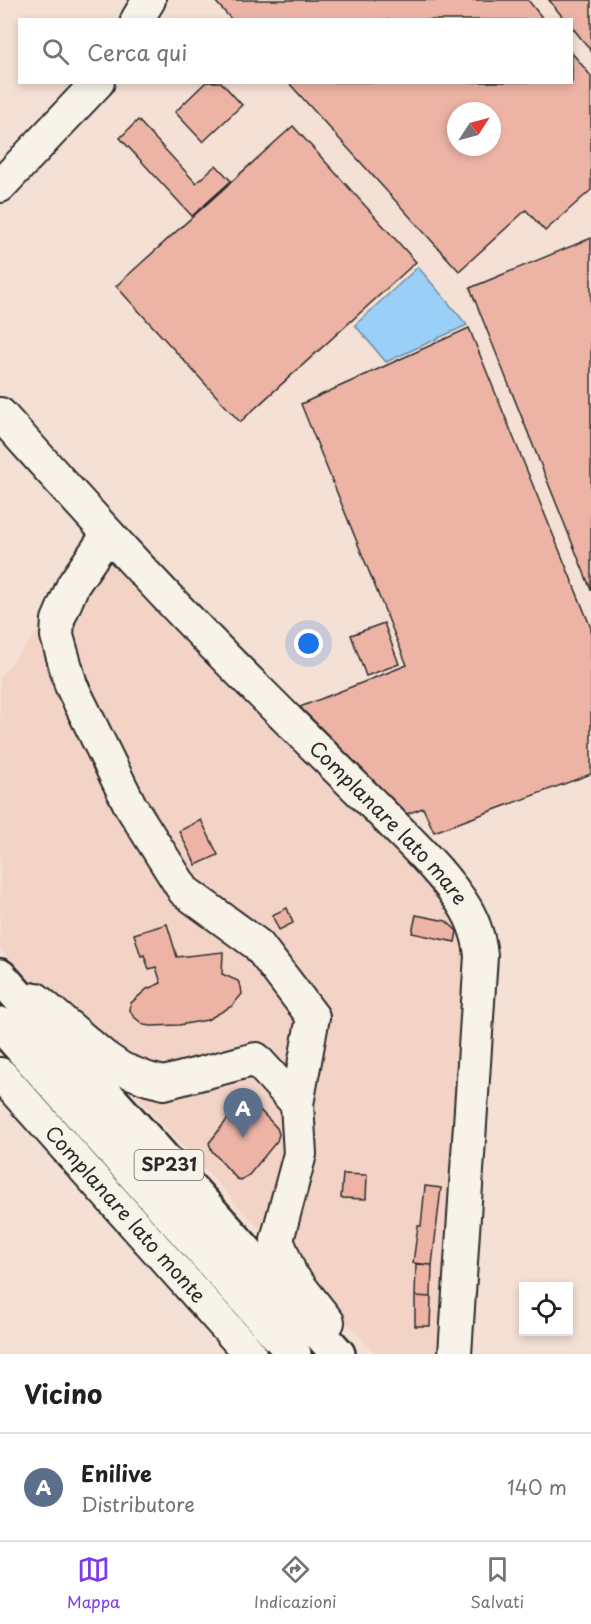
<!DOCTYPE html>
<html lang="it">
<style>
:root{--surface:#fff;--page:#f2f2f2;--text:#202124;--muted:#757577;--line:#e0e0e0;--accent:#7c3aed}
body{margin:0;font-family:"Playpen Sans",sans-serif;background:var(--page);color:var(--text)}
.controls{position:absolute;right:18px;bottom:18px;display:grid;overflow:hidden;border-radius:0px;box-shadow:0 3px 9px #0003}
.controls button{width:54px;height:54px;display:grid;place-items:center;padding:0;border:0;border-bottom:2px solid var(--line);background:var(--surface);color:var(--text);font:30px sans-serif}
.compass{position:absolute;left:447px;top:102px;width:54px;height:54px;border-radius:50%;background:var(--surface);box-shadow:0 3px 9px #0003;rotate:54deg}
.you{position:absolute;left:309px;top:644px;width:21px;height:21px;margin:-15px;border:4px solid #fff;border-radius:50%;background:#1a73e8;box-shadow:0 0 0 9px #1a73e833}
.badge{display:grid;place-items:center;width:39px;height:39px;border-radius:50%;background:var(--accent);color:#fff;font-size:20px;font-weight:700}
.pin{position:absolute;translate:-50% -50px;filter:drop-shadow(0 2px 3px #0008)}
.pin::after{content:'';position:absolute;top:32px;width:21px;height:18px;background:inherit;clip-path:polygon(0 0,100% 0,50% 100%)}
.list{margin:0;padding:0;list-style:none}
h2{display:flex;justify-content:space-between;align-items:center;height:78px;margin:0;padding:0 24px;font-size:26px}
h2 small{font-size:20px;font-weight:400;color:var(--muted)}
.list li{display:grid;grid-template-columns:39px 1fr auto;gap:18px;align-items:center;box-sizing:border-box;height:108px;padding:0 24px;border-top:2px solid var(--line)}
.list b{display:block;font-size:22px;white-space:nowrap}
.list p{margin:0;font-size:20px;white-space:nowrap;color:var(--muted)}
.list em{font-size:20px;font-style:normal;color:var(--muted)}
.icon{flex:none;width:33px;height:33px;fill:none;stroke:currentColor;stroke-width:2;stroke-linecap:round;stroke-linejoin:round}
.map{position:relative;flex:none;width:591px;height:1354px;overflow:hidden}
.search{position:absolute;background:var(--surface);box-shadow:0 3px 9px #0003;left:18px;right:18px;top:18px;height:66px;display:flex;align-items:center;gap:15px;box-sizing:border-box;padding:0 21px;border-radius:0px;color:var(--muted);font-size:22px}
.sheet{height:186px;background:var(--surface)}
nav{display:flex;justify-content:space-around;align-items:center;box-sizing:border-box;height:84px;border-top:2px solid var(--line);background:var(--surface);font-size:16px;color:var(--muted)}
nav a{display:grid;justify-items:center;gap:3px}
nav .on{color:var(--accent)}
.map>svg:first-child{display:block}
</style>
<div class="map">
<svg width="591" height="1354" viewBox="0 0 591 1354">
<rect width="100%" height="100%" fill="#f4e0d4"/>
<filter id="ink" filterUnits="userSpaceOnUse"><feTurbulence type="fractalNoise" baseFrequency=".0167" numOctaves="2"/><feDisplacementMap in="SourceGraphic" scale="12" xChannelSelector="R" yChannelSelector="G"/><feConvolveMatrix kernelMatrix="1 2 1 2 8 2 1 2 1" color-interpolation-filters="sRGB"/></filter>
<g filter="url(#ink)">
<path fill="#f2d3c6" d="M94,535L369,823L437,889L461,928L468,956L442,1354H376L0,949V677L61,604Z"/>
<path fill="#9acff8" stroke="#6e8da6" stroke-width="1.5" d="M418,267L467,325L386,362L355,325Z"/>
<path fill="#edb4a6" stroke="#2b2b2b" stroke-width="1.5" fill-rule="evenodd" d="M214,0H528L544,20H232Z
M549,0H591V51L572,27V20H565Z
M572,53L591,76V190L545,231L526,210L459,271L288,82H572ZM456,111H492V147H456Z
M206,82H221L242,105L203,142L175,112Z
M138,120L196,183L216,165L231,181L192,216L120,138Z
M293,126L416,262L240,422L116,286Z
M591,238V590L470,288Z
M469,328L591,628V774L434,832L423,808L407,814L300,707L407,665L301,404Z
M384,623L399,664L366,676L351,635Z
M201,820L218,855L196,865L179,831Z
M287,908L293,923L279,930L272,915Z
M416,915L446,921L457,931L455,942L412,933Z
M167,924L177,957L223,952L222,974L238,981L241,987L242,994L232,1006L207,1020L179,1025L151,1026L144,1025L133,1016L130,1010L131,1003L147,989L161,983L156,967L149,969L144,955L141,956L134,934Z
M244,1101L253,1103L277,1128L279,1134L277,1141L249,1175L241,1180L237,1179L212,1151L209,1143L240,1103Z
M343,1174L367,1175L366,1199L341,1198Z
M425,1186L441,1188L432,1265L413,1263L418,1226H421Z
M416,1264L432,1265L431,1297L415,1296Z
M415,1296L431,1297L430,1326H415Z"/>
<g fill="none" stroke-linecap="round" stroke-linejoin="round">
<defs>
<g id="minor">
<path d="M137,20L149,0"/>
<path d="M0,186L98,82"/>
<path id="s1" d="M0,414C84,508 168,601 257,689C297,729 336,768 376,807C403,835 434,863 456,894C470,912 479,934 481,956L455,1354"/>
<path d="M108,534L73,585L58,620L57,636L71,685L130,805L184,891L258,945L313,1017L297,1104"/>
<path d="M36,999L103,1056L122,1069L148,1079L164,1083L256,1059L297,1104L300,1154L277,1240L291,1275L328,1322"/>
<path id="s2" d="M0,1074L250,1354"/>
</g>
<path id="highway" d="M0,976L338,1354
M0,1024L294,1354"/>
</defs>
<use href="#minor" stroke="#2b2b2b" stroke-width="36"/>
<use href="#highway" stroke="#2b2b2b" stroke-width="38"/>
<use href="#minor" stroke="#f7f3e8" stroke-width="32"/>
<use href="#highway" stroke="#f7f3e8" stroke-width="33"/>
</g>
</g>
<g text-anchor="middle" stroke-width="5" stroke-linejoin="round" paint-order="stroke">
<rect fill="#f7f3e8" stroke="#686764" stroke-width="1.5" x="134.5" y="1150" width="69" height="30" rx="4.5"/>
<g font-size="18" font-weight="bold" fill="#2b2b2b">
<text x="169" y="1171">SP231</text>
</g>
<g font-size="20" fill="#2b2b2b" stroke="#f7f3e8">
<text dy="7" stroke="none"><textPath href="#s1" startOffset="564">Complanare lato mare</textPath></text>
<text dy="7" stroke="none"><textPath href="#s2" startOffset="188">Complanare lato monte</textPath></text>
</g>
</g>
</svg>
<div class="controls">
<button><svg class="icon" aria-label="locate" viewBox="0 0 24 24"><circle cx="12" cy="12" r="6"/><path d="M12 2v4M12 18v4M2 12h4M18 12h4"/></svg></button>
</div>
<svg class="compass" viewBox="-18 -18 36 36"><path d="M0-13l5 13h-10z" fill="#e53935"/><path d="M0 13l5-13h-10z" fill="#757577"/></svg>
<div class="you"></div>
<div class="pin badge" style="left:243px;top:1138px;background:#5c6f8a">A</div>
<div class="search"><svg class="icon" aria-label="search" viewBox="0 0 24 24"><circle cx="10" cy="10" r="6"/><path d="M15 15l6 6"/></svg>Cerca qui</div>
</div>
<section class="sheet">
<h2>Vicino<small></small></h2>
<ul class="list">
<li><span class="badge" style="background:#5c6f8a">A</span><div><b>Enilive</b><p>Distributore</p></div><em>140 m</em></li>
</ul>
</section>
<nav>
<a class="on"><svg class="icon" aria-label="map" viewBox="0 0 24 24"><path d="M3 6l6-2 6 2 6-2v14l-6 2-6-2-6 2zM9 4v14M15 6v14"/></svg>Mappa</a>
<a><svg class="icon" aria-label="directions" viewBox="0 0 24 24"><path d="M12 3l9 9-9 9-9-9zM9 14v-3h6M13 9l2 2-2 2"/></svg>Indicazioni</a>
<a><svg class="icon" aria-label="saved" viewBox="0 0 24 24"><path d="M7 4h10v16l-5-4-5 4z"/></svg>Salvati</a>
</nav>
